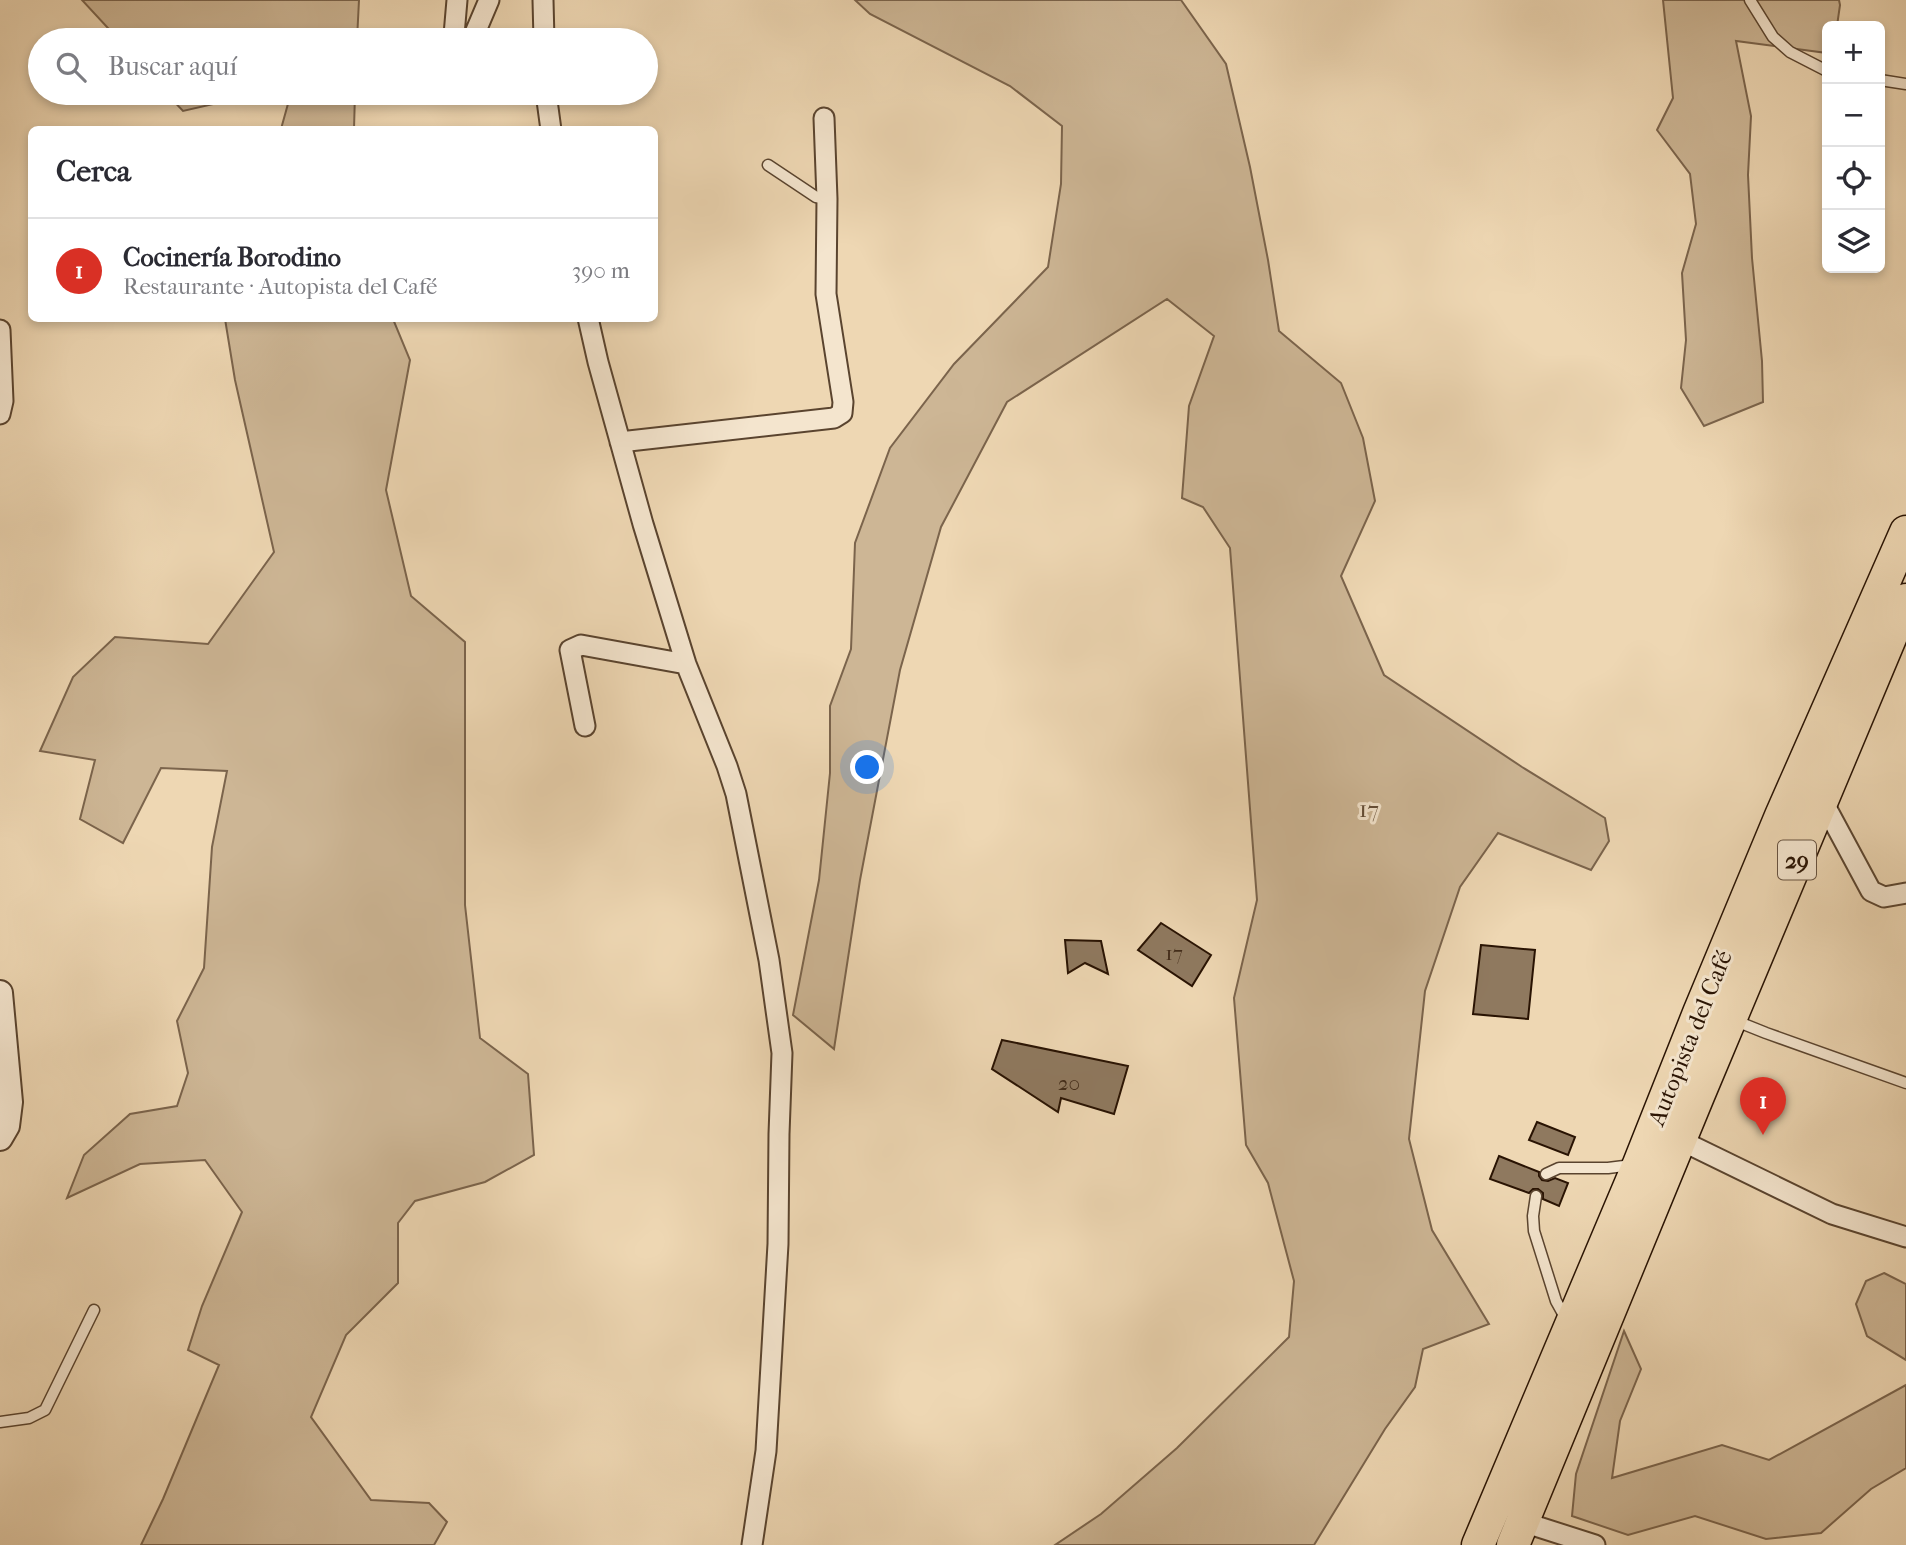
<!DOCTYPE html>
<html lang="es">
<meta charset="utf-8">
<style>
:root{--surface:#fff;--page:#f7f7f7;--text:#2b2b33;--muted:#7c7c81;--line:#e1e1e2;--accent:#d93025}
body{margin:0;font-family:"IM FELL French Canon",serif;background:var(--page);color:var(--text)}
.controls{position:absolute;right:21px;top:21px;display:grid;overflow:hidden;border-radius:10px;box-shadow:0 4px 10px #0003}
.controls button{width:63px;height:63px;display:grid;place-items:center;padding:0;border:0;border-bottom:2px solid var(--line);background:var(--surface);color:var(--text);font:35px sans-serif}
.you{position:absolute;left:868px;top:768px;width:24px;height:24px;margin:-18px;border:5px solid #fff;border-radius:50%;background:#1a73e8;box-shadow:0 0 0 10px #1a73e833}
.badge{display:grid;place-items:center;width:46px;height:46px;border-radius:50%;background:var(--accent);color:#fff;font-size:23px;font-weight:700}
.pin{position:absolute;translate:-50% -58px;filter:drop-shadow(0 2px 4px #0008)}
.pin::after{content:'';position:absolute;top:37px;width:24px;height:21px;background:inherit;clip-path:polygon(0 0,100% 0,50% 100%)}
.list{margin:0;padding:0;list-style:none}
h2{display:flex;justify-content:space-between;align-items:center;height:91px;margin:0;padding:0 28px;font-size:30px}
h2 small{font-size:23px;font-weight:400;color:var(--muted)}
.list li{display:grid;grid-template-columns:46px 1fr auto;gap:21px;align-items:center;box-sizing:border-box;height:105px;padding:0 28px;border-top:2px solid var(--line)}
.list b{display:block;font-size:26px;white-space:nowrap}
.list p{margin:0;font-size:23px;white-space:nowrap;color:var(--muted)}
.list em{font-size:23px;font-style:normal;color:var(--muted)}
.icon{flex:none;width:38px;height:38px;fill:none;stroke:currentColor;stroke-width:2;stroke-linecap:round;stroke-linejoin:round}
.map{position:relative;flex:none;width:1906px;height:1545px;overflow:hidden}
.search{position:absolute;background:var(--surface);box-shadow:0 4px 10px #0003;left:28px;top:28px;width:630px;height:77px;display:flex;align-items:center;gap:18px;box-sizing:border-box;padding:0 24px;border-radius:38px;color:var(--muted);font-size:26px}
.panel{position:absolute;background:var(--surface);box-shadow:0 4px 10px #0003;left:28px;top:126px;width:630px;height:196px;border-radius:10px}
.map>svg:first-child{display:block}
</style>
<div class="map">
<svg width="1906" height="1545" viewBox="0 0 1906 1545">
<rect width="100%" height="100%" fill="#eed7b3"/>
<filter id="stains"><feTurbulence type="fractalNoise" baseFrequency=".00286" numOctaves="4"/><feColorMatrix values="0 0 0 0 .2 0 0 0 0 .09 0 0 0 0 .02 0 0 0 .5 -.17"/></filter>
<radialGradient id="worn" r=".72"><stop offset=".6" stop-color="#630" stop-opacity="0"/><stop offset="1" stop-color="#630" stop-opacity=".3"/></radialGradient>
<path fill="#cdb695" stroke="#7b644c" stroke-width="2" d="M82,0H359L357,40H119Z
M855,0H1181L1226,64L1250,167L1268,260L1279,331L1341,383L1363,438L1375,501L1341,576L1384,675L1522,767L1605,818L1609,841L1591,870L1498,833L1460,887L1425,991L1409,1139L1432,1230L1489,1324L1423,1349L1415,1387L1385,1429L1314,1545H1055L1101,1514L1177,1448L1289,1337L1294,1281L1268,1183L1246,1145L1234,998L1257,900L1230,548L1203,507L1182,498L1189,406L1214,336L1167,299L1007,402L941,527L900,670L860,880L834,1049L793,1015L819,880L830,773V706L851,649L855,543L890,448L954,364L1048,267L1061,184L1062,126L1010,86L870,14Z
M1663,0H1839L1840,5L1837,26H1827V53L1736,41L1751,116L1748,175L1752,258L1762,361L1763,402L1704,426L1681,388L1686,340L1682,273L1696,224L1690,174L1657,130L1673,98Z
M166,93H261L183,111Z
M291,93H355L354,129H281Z
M225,319H393L410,360L386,490L411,596L465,642V905L480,1038L528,1074L534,1155L485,1182L415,1201L398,1223V1283L346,1335L311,1417L371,1500L429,1503L447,1522L434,1545H141L163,1499L219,1365L188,1350L202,1306L242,1212L205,1160L140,1164L67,1198L84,1155L130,1114L177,1106L188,1073L177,1021L204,968L212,847L227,771L161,768L123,843L80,819L95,760L40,751L73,677L115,637L208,644L274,552L235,380Z
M1884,1273L1906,1284V1360L1867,1336L1856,1304L1866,1281Z
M1624,1331L1641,1369L1620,1421L1612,1478L1722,1445L1769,1460L1906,1385V1468L1871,1489L1821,1533L1766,1539L1695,1516L1628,1535L1572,1516L1576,1474Z"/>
<path fill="#8f795f" stroke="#291303" stroke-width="2" d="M1161,923L1211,955L1192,986L1138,950Z
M1065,940L1101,941L1108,974L1085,963L1068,973Z
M1481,945L1535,950L1528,1019L1473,1014Z
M1002,1040L1128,1066L1114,1114L1061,1098L1058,1112L992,1069Z
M1537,1122L1575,1137L1568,1155L1529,1140Z
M1499,1156L1539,1172V1176L1542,1180L1548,1181L1555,1178L1568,1183L1559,1206L1543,1199V1193L1538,1189H1533L1529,1193L1490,1179Z"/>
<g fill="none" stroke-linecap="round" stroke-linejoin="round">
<defs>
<path id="service" d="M1750,0L1773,37L1790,52L1827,71
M1880,80L1906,84
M768,165L816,197L827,199
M1736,1021L1766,1033L1906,1083
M1546,1174L1559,1168H1608L1632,1165
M1536,1196L1533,1216L1534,1231L1556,1301L1566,1319
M0,1422L29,1418L45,1410L94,1310"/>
<path id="minor" d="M457,0L454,35L460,40H469L475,33L489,0
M543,0L544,40
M546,93L551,130
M588,318L598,362L643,524L686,664L727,766L736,794L769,960L782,1053L779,1134L778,1244L766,1451L752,1545
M0,330L3,401L0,414
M620,442L834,418L842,413L843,402L826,294L827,199L824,118
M585,726L570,650L581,645L686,664
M1822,800L1871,891L1884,897L1906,893
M1680,1140L1832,1214L1906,1237
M1523,1522L1595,1545"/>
<path id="tertiary" d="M0,993L10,1102L7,1126L0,1138"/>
<path id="trunk" d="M1478,1545L1639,1164L1699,1013L1781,816L1906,532
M1513,1545L1698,1096L1906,600"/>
</defs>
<use href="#service" stroke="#5a442f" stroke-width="13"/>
<use href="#minor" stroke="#5a442f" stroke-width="23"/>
<use href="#tertiary" stroke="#5a442f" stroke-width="28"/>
<use href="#trunk" stroke="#291303" stroke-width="35"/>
<use href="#service" stroke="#f4e5ce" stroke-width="10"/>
<use href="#minor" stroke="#f4e5ce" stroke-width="19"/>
<use href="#tertiary" stroke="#f4e5ce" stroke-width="24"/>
<use href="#trunk" stroke="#eed7b3" stroke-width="32"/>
</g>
<g text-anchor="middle" stroke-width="6" stroke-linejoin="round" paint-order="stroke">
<g font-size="21" fill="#422c1a">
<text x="1174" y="960">17</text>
<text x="1069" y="1090">20</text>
</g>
<rect fill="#f4e5ce" stroke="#665240" stroke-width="2" x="1778" y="840.5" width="38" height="39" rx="5"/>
<g font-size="23" font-weight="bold" fill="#291303">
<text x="1797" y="868">29</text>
</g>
<g font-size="24" font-style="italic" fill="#624c36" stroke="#f4e5ce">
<text x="1369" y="817">17</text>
</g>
<g font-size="24" fill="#291303" stroke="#f4e5ce">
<text transform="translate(1690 1038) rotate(-68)" y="8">Autopista del Café</text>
</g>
</g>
<rect width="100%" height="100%" filter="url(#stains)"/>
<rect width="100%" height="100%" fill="url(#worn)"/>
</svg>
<div class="controls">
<button>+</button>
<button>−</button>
<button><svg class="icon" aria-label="locate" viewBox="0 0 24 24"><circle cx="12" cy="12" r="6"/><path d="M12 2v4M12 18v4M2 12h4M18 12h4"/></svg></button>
<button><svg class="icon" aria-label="layers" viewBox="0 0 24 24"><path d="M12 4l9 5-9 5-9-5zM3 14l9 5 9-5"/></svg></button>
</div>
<div class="you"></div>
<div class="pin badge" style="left:1763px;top:1135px">1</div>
<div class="search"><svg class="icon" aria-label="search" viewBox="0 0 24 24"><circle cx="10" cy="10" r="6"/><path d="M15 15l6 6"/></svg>Buscar aquí</div>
<section class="panel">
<h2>Cerca<small></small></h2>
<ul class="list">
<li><span class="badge">1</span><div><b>Cocinería Borodino</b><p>Restaurante · Autopista del Café</p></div><em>390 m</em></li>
</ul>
</section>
</div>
